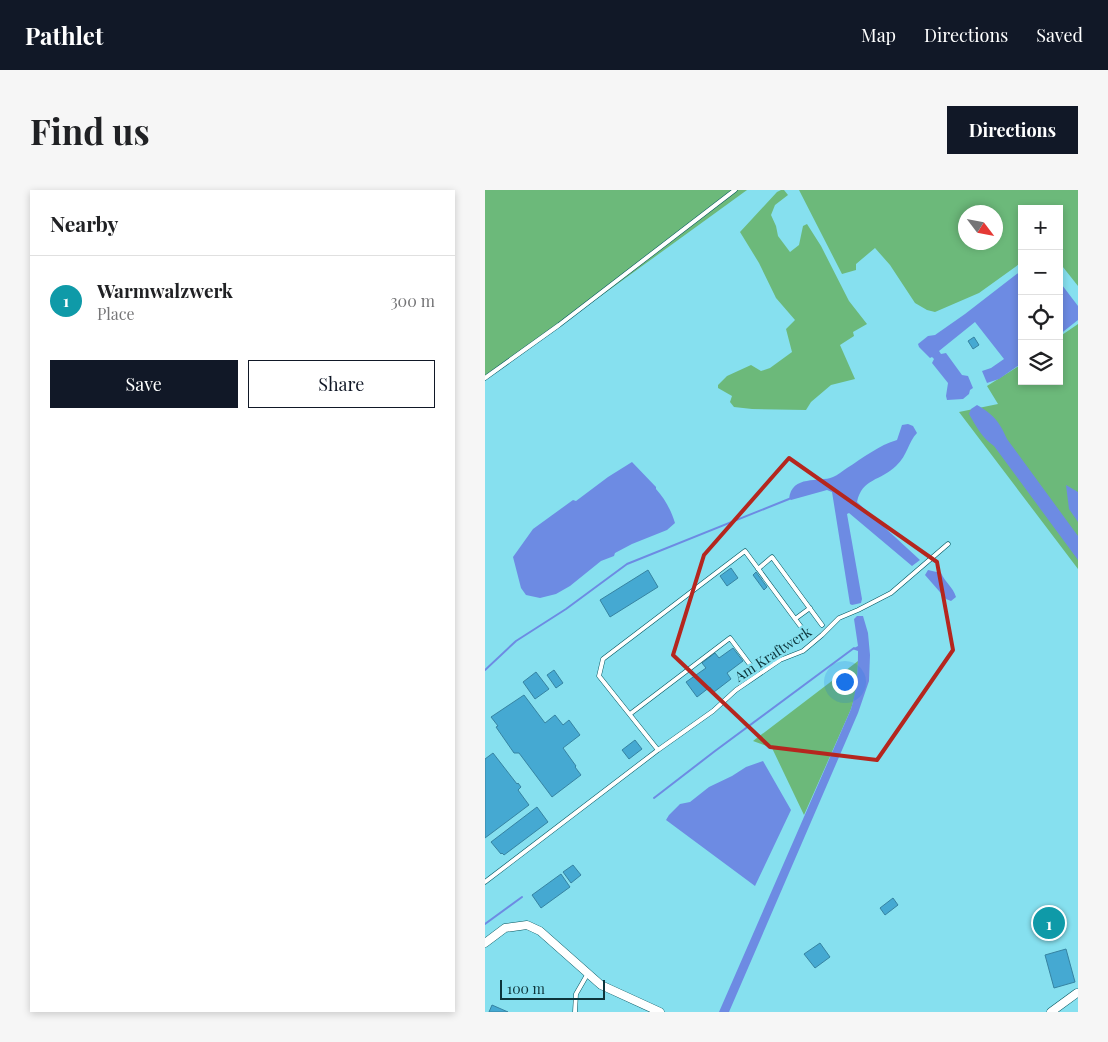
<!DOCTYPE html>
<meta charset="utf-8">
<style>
:root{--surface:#fff;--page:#f6f6f6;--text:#202124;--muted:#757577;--line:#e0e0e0;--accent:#111827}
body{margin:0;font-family:"Playfair Display",serif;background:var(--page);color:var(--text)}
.controls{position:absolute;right:15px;top:15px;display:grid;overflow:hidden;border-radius:0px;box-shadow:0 2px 8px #0003}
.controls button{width:45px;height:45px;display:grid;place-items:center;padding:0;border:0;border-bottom:1px solid var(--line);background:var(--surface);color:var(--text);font:25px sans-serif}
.compass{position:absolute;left:473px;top:15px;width:45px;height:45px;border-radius:50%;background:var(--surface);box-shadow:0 2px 8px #0003;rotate:122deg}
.scale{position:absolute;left:15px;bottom:12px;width:105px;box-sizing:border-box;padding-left:5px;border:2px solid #0d353b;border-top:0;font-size:14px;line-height:18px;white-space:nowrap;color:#0d353b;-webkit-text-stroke:4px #86e0ef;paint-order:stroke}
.you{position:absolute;left:359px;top:491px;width:18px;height:18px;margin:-12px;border:4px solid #fff;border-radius:50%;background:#1a73e8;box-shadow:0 0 0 8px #1a73e833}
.badge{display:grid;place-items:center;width:32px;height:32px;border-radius:50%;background:var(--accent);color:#fff;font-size:16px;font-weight:700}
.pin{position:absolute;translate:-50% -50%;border:2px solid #fff;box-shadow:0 1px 5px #0006}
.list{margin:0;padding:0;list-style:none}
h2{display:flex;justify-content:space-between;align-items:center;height:65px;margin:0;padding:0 20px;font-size:21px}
h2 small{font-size:16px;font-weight:400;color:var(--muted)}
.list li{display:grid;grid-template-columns:32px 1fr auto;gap:15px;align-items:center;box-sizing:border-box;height:90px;padding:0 20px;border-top:1px solid var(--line)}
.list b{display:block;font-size:19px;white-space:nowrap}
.list p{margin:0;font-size:16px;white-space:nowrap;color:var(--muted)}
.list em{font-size:16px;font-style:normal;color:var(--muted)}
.actions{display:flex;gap:10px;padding:15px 20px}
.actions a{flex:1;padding:11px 0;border:1px solid var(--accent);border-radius:0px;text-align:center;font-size:18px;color:var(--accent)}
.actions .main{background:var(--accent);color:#fff}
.icon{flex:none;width:28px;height:28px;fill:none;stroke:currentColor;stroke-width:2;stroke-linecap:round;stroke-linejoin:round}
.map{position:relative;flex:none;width:593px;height:822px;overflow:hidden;border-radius:0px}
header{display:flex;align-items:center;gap:30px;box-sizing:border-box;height:70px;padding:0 25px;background:var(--accent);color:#fff}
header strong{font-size:24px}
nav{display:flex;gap:28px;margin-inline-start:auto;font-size:18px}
.intro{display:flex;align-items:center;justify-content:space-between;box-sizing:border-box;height:120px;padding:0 30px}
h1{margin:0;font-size:35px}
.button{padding:12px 22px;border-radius:0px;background:var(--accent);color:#fff;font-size:18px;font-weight:700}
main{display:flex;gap:30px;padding:0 30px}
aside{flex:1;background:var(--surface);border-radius:0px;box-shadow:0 2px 8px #0003}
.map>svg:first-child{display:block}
</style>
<header>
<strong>Pathlet</strong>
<nav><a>Map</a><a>Directions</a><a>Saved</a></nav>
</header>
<div class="intro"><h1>Find us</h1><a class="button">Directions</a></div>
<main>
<aside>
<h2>Nearby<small></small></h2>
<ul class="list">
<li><span class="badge" style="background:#0f9aa8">1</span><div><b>Warmwalzwerk</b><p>Place</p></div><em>300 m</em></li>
</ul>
<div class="actions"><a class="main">Save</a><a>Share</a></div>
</aside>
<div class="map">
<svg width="593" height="822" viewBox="0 0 593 822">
<rect width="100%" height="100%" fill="#86e0ef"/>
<path fill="#6cb97a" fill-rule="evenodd" d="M0,0H262L0,190Z
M296,0H299L303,5L290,15L286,25L291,36L293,46L305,62L314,55L318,36L322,34L336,56L364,111L382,134L368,142L369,146L355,155L370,189L346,195L326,212L321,220L267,219L249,217L245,212L247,206L233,198V195L242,186L266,175L276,181L285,178L307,162L301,139L310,130L291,108L274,73L255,42L292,2Z
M314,0H593V96L574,72V19H537V72L494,103L450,122L442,120L430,113L405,75L390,58L371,74V80L357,84ZM480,22H510V52H480Z
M593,134V379L474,222L513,214L502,196L537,174V191H574V147Z
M373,471L372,499L366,519L319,625L287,558L268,551Z"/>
<path fill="#6d8be3" d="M537,80V173L514,189L502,193L497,181L506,178L519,169L490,132L454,161L456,164L461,163L477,185L483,186L488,198L485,200L484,204L478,209L462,210L461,206L463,193L447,173L449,169L447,167L445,168L434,157L433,154L443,146L450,145L480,124Z
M574,91L593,116V130L574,145Z
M492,215C509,225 514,231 522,249L593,346V370L509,256C497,248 491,236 484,224L486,219Z
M423,234L428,236L432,243C423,252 423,265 411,276C396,291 377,288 372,312L435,370L427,376L364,323L362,324L377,409L376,413L367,415L365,414L347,302L342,300L306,310L304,309C307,284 334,293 348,287C353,285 357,281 362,278C378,268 394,255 412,250L417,235Z
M147,272L171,297V299C180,309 186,320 190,333L182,340L147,354L130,363L129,366L116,371L85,396L71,404L55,408L41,405L36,398L28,367L48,339L88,310L91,311L123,287Z
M581,295L593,302V332L584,319Z
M443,380L456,383C460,392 468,397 471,407L466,411L461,409L440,385Z
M372,426H378L383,443L385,465L384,491L373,523L244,822H234L366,519C372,499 373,482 373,461L367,459L373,456L369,429Z
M278,571L306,620L270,696L181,630L184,625L195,614L205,612L224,597L247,586L261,577Z"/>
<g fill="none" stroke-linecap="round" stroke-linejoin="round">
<path stroke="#6d8be3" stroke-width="2" d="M0,480L31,451L81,419L142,374L304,309
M169,608L230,561L369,458
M0,734L37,707"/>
</g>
<path fill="#45a9d2" stroke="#3683a2" d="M489,147L494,155L488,159L483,151Z
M246,378L253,388L242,396L235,386Z
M163,380L173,397L125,427L115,410Z
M271,382L282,397L279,400L268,385Z
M248,458L258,471L242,483L246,489L229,502L225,497L212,507L201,492L221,478L217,473L230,463L234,468Z
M69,480L78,493L71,498L62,485Z
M51,482L64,499L50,509L38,492Z
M39,505L60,533L70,525L78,535L84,530L95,545L78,558L91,576L90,577L96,585L67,607L34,563H29L11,537L13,536L6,527Z
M150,550L157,559L144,569L137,560Z
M8,563L32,594L33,593L36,597L33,600L44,615L0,648V569Z
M52,617L63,632L19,665L17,663L16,664L6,652Z
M88,675L96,685L86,693L78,682Z
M76,684L85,697L56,718L47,705Z
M408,708L413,715L400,725L395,718Z
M576,724L579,737L551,743L549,729Z
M335,753L345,767L330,778L319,764Z
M581,759L590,792L569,798L560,765Z
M7,815L23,822H4Z"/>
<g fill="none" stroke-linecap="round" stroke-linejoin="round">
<defs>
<path id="service" d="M0,188L74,135L250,0
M273,379L287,367L337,435
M310,429L325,418
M145,524L245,448L266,476
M173,560L114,486L118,469L260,361L322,445
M0,692L173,560L228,521L251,500L295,470L318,461L337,445L354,428L373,420L406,403L463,354
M90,822L91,804L102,785"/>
<path id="minor" d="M0,753L20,738L42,735L55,741L116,795L175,822
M566,822L592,803"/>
</defs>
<use href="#service" stroke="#00545e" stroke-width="5"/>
<use href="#minor" stroke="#00545e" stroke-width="9"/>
<use href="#service" stroke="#fff" stroke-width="4"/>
<use href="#minor" stroke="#fff" stroke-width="8"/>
</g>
<path fill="none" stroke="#b5261e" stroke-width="4" stroke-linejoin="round" d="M304,268L452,372L468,460L392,570L285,557L188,465L219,365Z"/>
<g text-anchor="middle" stroke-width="5" stroke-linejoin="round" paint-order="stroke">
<g font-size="14" fill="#0d353b" stroke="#86e0ef">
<text transform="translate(288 464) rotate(-33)" y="5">Am Kraftwerk</text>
</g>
</g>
</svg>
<div class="controls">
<button>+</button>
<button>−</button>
<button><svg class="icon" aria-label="locate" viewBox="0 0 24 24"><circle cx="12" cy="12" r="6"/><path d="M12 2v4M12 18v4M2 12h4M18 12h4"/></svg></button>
<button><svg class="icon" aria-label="layers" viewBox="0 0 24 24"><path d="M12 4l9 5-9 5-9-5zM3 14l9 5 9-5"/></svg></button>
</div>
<svg class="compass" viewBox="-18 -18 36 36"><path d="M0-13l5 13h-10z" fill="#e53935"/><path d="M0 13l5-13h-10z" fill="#757577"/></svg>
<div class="scale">100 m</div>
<div class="you"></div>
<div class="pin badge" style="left:564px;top:733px;background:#0f9aa8">1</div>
</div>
</main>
